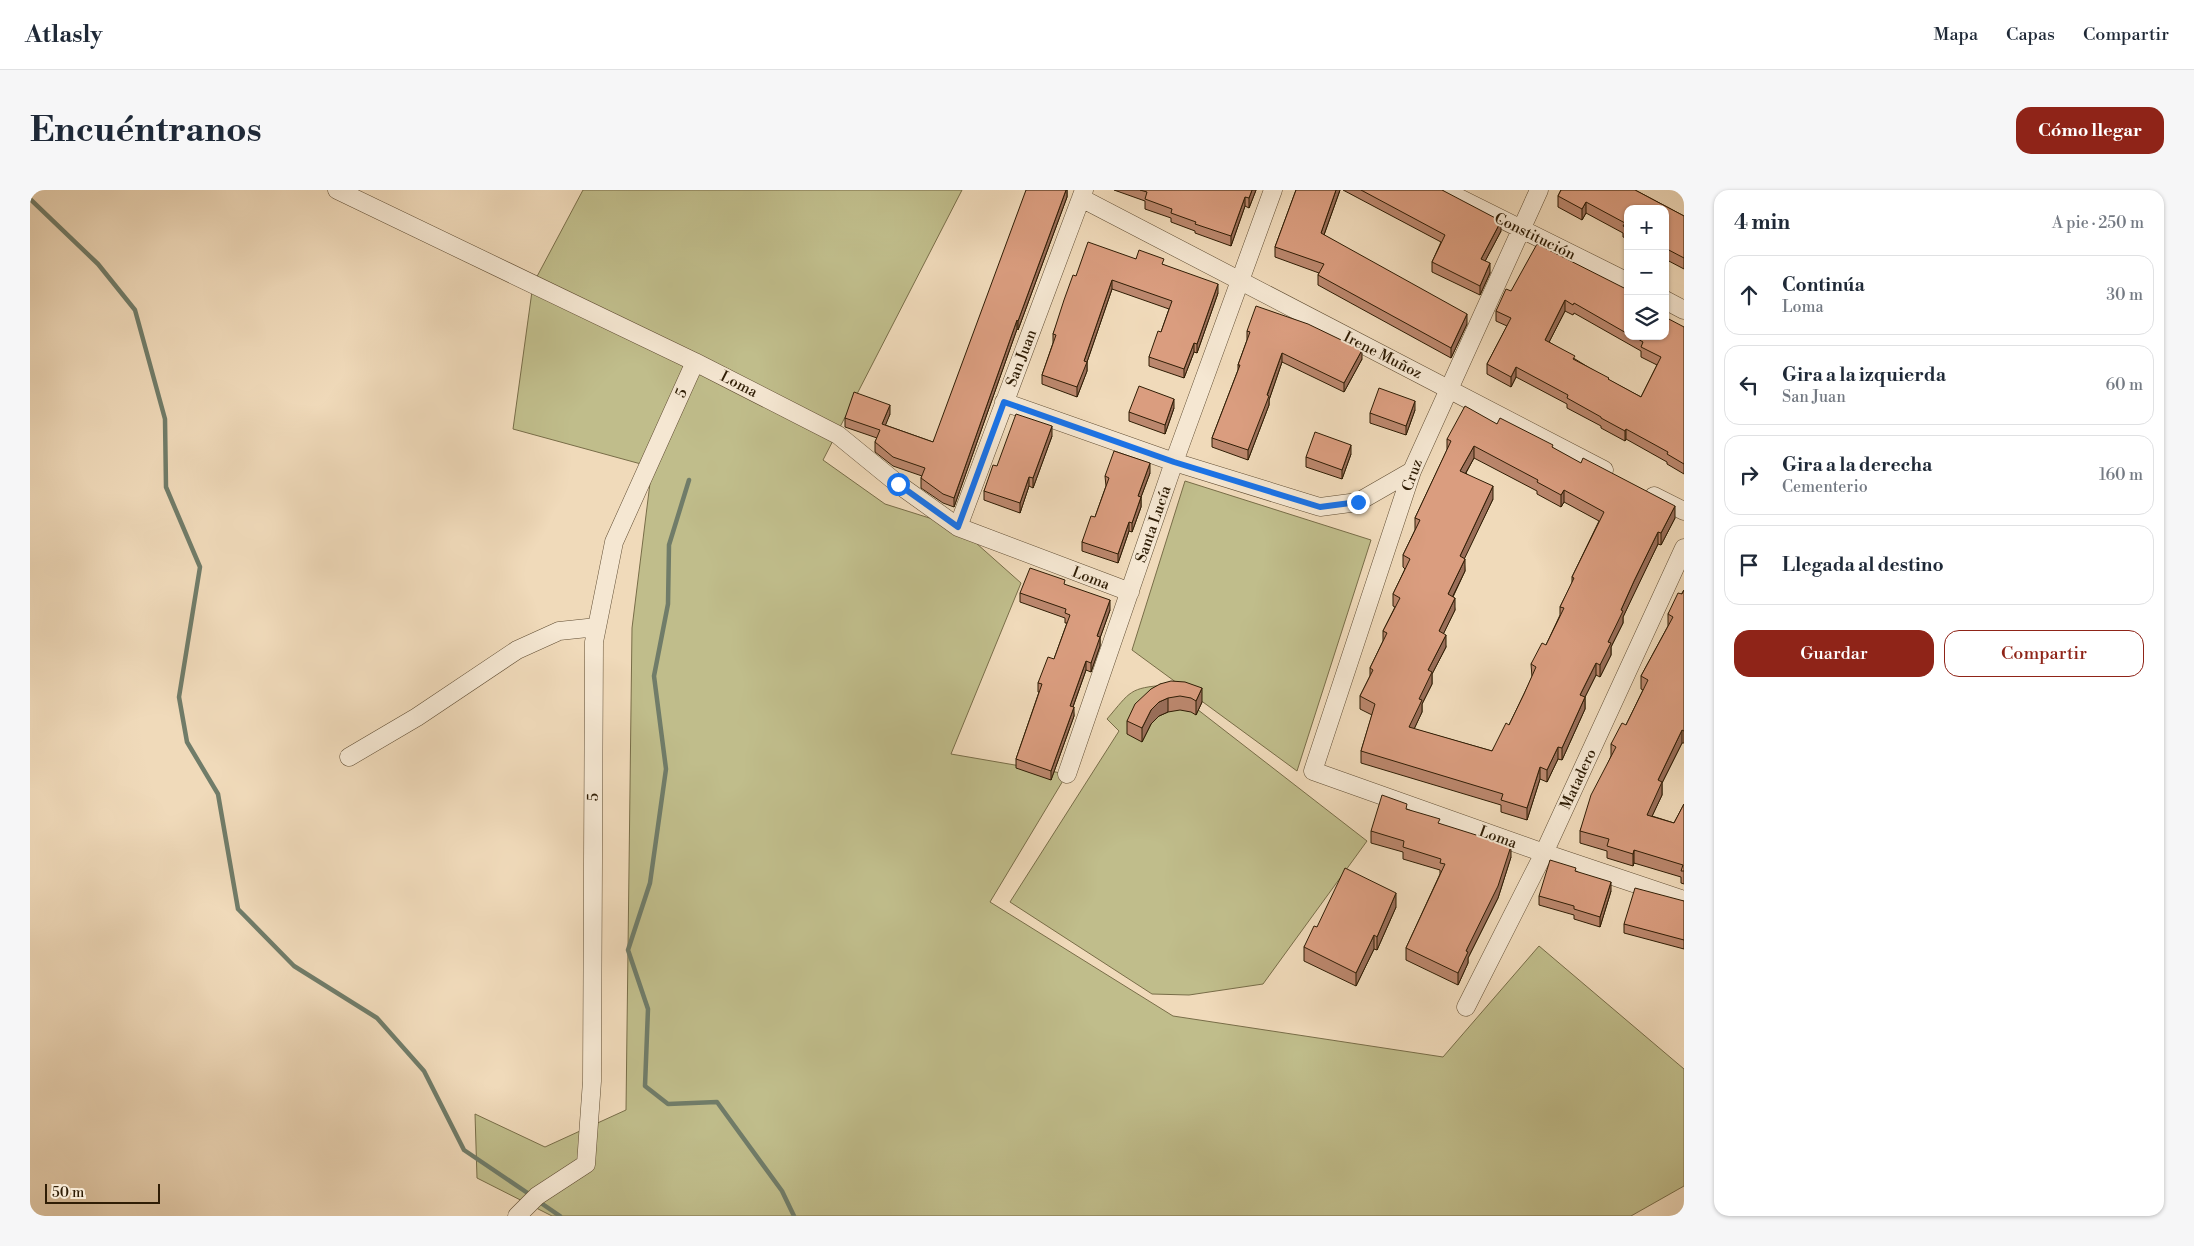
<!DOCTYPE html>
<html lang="es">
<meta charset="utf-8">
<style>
:root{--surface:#fff;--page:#f6f6f7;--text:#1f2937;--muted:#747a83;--line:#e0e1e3;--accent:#8f2418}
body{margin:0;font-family:"Libre Bodoni",serif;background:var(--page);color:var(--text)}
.controls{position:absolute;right:15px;top:15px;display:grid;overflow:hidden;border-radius:10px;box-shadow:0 1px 4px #0004}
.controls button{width:45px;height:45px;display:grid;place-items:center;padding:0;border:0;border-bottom:1px solid var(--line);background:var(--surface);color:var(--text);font:25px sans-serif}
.scale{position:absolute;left:15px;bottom:12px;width:115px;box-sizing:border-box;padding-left:5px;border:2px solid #2f1d05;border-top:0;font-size:14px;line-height:18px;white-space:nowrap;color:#2f1d05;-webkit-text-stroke:4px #f5e7d2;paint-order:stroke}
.stop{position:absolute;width:15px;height:15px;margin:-11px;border:4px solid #1a73e8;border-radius:50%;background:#fff}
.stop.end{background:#1a73e8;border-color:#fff;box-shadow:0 1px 5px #0008}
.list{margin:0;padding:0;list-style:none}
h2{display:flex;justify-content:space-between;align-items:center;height:65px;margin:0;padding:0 20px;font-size:21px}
h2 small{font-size:16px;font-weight:400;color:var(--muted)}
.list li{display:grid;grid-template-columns:32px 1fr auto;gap:15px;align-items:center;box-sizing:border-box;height:80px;margin:0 10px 10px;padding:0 10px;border:1px solid var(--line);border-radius:15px}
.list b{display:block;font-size:19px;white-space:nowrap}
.list p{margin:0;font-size:16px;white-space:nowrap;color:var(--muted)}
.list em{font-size:16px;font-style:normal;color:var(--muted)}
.actions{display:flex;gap:10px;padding:15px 20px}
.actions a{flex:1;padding:11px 0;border:1px solid var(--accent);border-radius:15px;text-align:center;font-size:18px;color:var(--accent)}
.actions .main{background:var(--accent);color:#fff}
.icon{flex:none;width:28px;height:28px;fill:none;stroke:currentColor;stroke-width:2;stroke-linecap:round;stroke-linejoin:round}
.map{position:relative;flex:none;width:1654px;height:1026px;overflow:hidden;border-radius:15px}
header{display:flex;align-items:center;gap:30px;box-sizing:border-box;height:70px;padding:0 25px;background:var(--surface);border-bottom:1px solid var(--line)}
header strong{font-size:24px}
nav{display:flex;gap:28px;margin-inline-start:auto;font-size:18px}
.intro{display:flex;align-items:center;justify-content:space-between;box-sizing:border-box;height:120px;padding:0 30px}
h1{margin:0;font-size:35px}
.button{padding:12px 22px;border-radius:15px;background:var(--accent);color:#fff;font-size:18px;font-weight:700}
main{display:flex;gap:30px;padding:0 30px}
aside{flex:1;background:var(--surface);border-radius:15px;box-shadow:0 1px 4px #0004}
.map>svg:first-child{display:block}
</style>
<header>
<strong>Atlasly</strong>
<nav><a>Mapa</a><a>Capas</a><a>Compartir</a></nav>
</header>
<div class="intro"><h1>Encuéntranos</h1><a class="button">Cómo llegar</a></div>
<main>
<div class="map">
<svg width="1654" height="1026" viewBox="0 0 1654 1026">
<rect width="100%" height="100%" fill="#f0daba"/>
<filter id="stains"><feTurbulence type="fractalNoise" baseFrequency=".004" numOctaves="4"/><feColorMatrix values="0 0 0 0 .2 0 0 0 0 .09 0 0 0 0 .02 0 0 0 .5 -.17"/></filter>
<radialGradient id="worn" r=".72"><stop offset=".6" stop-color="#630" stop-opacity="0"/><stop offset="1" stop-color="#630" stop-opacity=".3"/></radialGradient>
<path fill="#c0bd8b" stroke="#786d48" d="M553,0H932L793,270L855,314L928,337L991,393L921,564L1037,584L960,712L1143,826L1413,867L1509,756L1654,879V996L1601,1026H522L447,988L445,924L515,957L596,920L602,438L622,277L483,239L503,94Z
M1155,291L1341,350L1267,581L1102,460Z
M1136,495L1337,651L1233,794L1159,805L1122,804L980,712L1089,541L1077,529C1101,501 1099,498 1136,495Z"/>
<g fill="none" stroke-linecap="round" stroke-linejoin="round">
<path stroke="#707c69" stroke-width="4.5" d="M0,9L68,74L105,120L135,229L136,297L170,377L149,507L157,552L188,604L208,719L264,776L347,828L394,881L434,960L502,1006
M659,290L639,355L638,414L624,486L636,579L620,693L598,760L618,819L615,896L638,914L687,912L752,1001L764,1026
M508,1011L530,1026"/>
<defs>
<path id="minor" d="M307,0L665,172L808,245L868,294L928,337L1100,402
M1413,0L1598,92
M1509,0L1382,281L1283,581L1514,663L1654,710
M1051,8L1574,280
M1635,110L1654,120
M974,212L1144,272L1290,317L1328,312L1382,281
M1624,306L1654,321
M928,337L1054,0
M319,567L387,527L487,460L529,441L567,437
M1037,584L1144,272L1243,0
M1436,817L1514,663L1654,358
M487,1026L507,1006L556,974L562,891L564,452L584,352L665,172"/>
</defs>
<use href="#minor" stroke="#5f4c32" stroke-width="19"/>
<use href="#minor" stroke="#f5e7d2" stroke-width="18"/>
</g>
<path fill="#bb876d" stroke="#2f1d05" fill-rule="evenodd" d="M1037,0V7L988,140L987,139L924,317L913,313L891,298V288L892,286L863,276L845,262V252L847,248L815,237V228L860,224L855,235L903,252Z
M1084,0H1226L1219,18L1215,16L1201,56L1165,43V41L1141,32V28L1115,19V11Z
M1266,0H1310L1294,45L1437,134L1421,168L1288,95V85L1289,83L1245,67V57Z
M1313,0H1412L1471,41L1455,71L1460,83L1450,105L1402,82V72L1411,52Z
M1531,0H1605L1654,26V79L1635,69V19H1598V49L1593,47V43L1556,23L1552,30L1528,17V6Z
M1106,69L1134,75L1188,103L1167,163L1164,162L1154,188L1119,176V167L1131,142L1139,119L1082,99L1057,172V181L1047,207L1012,194V185L1023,153V144L1046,86Z
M1598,100V146H1635L1654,137V284L1637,274V272L1596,249L1595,251L1571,238V236L1537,218V214L1486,187L1481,197L1457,184V174L1477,136L1466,131V121L1481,101ZM1535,121L1543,125L1544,123L1611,161V167L1627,175L1611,207L1579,190L1545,169L1519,152Z
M1217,141L1332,169L1314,202L1252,172L1239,210V215L1218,270L1182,257V248L1208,180V175L1217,150Z
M1144,218L1135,244L1099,231V222Z
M1385,220L1376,245L1340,233V223Z
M1467,234L1523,258L1645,328L1631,355L1628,354L1604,403L1593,427V433L1581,457V465L1570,487L1566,485L1555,507V519L1532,570L1528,569L1517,592L1510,589L1497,630L1471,622V615L1331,573V561L1342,525L1330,519V506L1340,486V478L1353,451V441L1365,417L1363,416V404L1375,379L1373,377V365L1385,340V328L1417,260V249ZM1444,268L1507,301V304L1531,317L1534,312L1569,331L1542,387V393L1530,417V425L1516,455L1501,474L1502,487L1494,504L1479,535L1462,561L1384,539L1392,522V514L1402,494V484L1416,457L1413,444L1425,420L1423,407L1435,381L1434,368L1463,309L1436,283Z
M1022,246L1003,298L999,296L990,323L954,310V301L967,276Z
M1321,264L1312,289L1276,277V267Z
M1120,283L1111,307V317L1102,342L1099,341L1088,373L1052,361V352L1065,327L1076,296L1075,286Z
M1035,395L1080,420L1070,448V456L1061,482L1056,480L1043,517L1044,526L1021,590L986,578V569L1009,502H1008V493L1024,469L1037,433H1035V428L990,412V403Z
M1654,400V553H1652L1632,593V605L1622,626L1644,633L1654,614V694L1651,693V687L1604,673L1603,676L1577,668V661L1550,653V641L1581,566V554L1596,535L1613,500L1611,499V486L1638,436V424Z
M1130,494L1172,512L1166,525L1161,522L1150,520L1138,522L1129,526L1121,534L1112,552L1097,544V531Z
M1377,619L1481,667L1468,708L1438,768V773L1428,795L1376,770V758L1410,684V680L1373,669V662L1341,653V641Z
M1546,681L1581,701L1570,737L1544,729V725L1509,715V706Z
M1654,711V759L1594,743V734Z
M1366,717L1347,760L1344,759L1326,796L1274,771V757L1287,737Z"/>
<path fill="#996e59" stroke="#2f1d05" d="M1036,0H1037V7L988,140V131Z
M1222,0H1226L1219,18V8Z
M1306,0H1310L1291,53V43Z
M1215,7V16L1201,56V46Z
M1556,12V23L1552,30V19Z
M1471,31V41L1451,79V69Z
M1460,73V83L1450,105V96Z
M1082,90V99L1057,172V181L1047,207V197L1054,171Z
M1188,94V103L1167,163V154Z
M1535,110V121L1515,160V150Z
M1437,124V134L1421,168V158Z
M987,130V139L924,317V308Z
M1164,153V162L1154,188V179Z
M1332,160V169L1314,202V193Z
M1252,163V172L1239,210V215L1218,270V260Z
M1486,177V187L1481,197V187Z
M1144,209V218L1135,244V235Z
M1385,211V220L1376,245V236Z
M860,215V224L852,244V234Z
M1022,236V246L1003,298V288Z
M1596,239V249L1595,251V241Z
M1321,255V264L1312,289V280Z
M1444,256V268L1430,293V281Z
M1120,273V283L1108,315V306Z
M999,287V296L990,323V313Z
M1463,296V309L1430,378V366Z
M1534,300V312L1531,317V305Z
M1111,307V317L1102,342V333Z
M1645,316V328L1631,355V343Z
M1099,332V341L1088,373V364Z
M1628,342V354L1593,427V433L1581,457V465L1570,487V475L1578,452L1591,420L1604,391Z
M1435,369V381L1418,416V404Z
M1425,408V420L1409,453V441Z
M1080,410V420L1070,448V456L1061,482V473L1067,446Z
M1416,445V457L1402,484V494L1392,514V522L1379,550V537L1398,480Z
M1056,471V480L1040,525V516Z
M1566,473V485L1550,517V505Z
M1172,498V512L1166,525V511Z
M1555,507V519L1532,570V558Z
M1138,508V522L1129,526L1121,534L1112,552V538L1121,520L1129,512Z
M1044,517V526L1021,590V581Z
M1652,540V553L1632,593V605L1617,637V625L1628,590Z
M1528,557V569L1517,592V580Z
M1510,577V589L1497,630V618Z
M1481,656V667L1468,708L1438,768V773L1428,795V783L1436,761Z
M1604,660V673L1603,676V664Z
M1581,692V701L1570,737V727Z
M1366,703V717L1347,760V747Z
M1344,745V759L1326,796V783Z"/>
<path fill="#da9d7f" stroke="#2f1d05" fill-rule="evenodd" d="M996,0H1036L988,131L987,130L924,308L913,304L891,288L895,278L863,267L845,252L850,240L815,228L824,202L860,215L852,234L903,252Z
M1110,0H1222L1219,8L1215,7L1201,46L1165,34L1166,32L1141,23L1142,19L1115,9L1117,2Z
M1266,0H1306L1291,43L1437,124L1421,158L1288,85L1294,74L1245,57Z
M1331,0H1412L1471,31L1451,69L1460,73L1450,96L1402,72L1415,45Z
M1531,0H1605L1654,26V68L1635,58V19H1598V39L1593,36L1595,33L1556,12L1552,19L1528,6Z
M1058,52L1106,69L1109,60L1134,69L1132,74L1188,94L1167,154L1164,153L1154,179L1119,167L1128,141L1131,142L1142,111L1082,90L1054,171L1057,172L1047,197L1012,185L1026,145L1023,144L1034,110L1043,85L1046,86Z
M1507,54L1598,100V144L1544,113L1543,115L1535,110L1515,150L1545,166L1543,169L1579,188L1578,189L1611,207L1631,167L1611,157L1613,152L1603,146H1635V127L1654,137V274L1637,264L1638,262L1596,239L1595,241L1571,228V227L1537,208L1538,205L1486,177L1481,187L1457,174L1481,128L1466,121L1476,99L1481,101Z
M1226,116L1278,134L1332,160L1314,193L1252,163L1237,205L1239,206L1218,260L1182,248L1210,175H1208L1220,142L1217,141Z
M1109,196L1144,209L1135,235L1099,222Z
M1349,198L1385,211L1376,236L1340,223Z
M1435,216L1467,234L1470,228L1523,255L1522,257L1551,273L1553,268L1645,316L1631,343L1628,342L1604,391L1591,420L1593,421L1578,452L1581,453L1570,475L1566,473L1550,505L1555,507L1532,558L1528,557L1517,580L1510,577L1497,618L1471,610L1473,604L1331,561L1345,514L1330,506L1343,480L1340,478L1357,443L1353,441L1370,408L1363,404L1380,369L1373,365L1390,330L1385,328L1421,251L1417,249ZM1444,256L1508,290L1507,292L1531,305L1534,300L1574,322L1542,387L1544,388L1530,417L1534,418L1516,455L1512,453L1501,474L1506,477L1494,504L1479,535L1476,533L1462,561L1379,537L1392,510L1389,509L1402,482L1398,480L1416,445L1409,441L1425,408L1418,404L1435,369L1430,366L1463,296L1430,281Z
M986,224L1022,236L1003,288L999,287L990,313L954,301L963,275L967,276Z
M1285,242L1321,255L1312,280L1276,267Z
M1084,261L1120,273L1108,306L1111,307L1102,333L1099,332L1088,364L1052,352L1061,326L1065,327L1079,288L1075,286Z
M1000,378L1035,390L1034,394L1080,410L1067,446L1070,447L1061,473L1056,471L1040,516L1044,517L1021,581L986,569L1012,494L1008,493L1018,467L1024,469L1040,425L1035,423L1036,419L990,403Z
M1654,400V541L1652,540L1628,590L1632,592L1617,625L1644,633L1654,614V681H1651L1653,675L1604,660L1603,664L1577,656L1579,649L1550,641L1561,605L1586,557L1581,554L1592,533L1596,535L1618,490L1611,486L1643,427L1638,424L1648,403L1652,404Z
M1141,491L1155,492L1172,498L1166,511L1161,508L1150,506L1138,508L1129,512L1121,520L1112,538L1097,531L1105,514L1121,499L1130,494Z
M1352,605L1377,614L1376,619L1410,629L1408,633L1481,656L1468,696L1436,761L1438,762L1428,783L1376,758L1415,674L1410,673L1411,669L1373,657L1374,651L1341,641Z
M1520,670L1546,678L1545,681L1581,692L1570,727L1544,719V716L1509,706Z
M1315,678L1366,703L1347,747L1344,745L1326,783L1274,757L1284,736L1287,737Z
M1605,698L1654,711V750L1594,734Z"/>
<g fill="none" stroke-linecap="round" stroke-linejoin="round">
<path stroke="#1a73e8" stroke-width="6" d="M868,294L928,337L974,212L1144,272L1290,317L1328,312"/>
</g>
<g text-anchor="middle" stroke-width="4" stroke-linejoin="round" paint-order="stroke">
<g font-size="15" fill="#2f1d05" stroke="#f5e7d2">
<text transform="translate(1505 46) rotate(26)" y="5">Constitución</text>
<text transform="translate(1353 165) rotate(27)" y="5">Irene Muñoz</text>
<text transform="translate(991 168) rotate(-69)" y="5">San Juan</text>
<text transform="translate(709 194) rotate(27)" y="5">Loma</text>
<text transform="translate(651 203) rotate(-66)" y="5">5</text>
<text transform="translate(1382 285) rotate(-70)" y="5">Cruz</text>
<text transform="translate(1123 334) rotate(-71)" y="5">Santa Lucía</text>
<text transform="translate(1061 388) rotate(21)" y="5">Loma</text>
<text transform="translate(1548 589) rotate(-65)" y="5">Matadero</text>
<text transform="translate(563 607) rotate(-90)" y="5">5</text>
<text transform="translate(1468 647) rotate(20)" y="5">Loma</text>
</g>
</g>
<rect width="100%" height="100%" filter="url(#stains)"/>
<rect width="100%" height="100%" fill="url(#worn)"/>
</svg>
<div class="controls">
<button>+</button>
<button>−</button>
<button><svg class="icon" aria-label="layers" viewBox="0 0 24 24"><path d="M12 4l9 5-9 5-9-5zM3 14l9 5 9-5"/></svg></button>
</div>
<div class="scale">50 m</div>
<div class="stop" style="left:868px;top:294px"></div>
<div class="stop end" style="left:1328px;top:312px"></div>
</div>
<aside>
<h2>4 min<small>A pie · 250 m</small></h2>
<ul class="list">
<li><svg class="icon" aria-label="ahead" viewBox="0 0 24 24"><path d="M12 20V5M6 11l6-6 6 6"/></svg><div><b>Continúa</b><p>Loma</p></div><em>30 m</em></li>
<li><svg class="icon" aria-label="left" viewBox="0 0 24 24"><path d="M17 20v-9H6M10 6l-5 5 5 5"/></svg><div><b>Gira a la izquierda</b><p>San Juan</p></div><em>60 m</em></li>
<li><svg class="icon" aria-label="right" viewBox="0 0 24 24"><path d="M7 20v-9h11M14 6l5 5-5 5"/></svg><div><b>Gira a la derecha</b><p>Cementerio</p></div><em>160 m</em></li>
<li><svg class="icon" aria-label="arrive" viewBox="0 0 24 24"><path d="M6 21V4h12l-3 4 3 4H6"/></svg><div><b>Llegada al destino</b></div></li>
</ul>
<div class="actions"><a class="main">Guardar</a><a>Compartir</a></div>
</aside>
</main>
